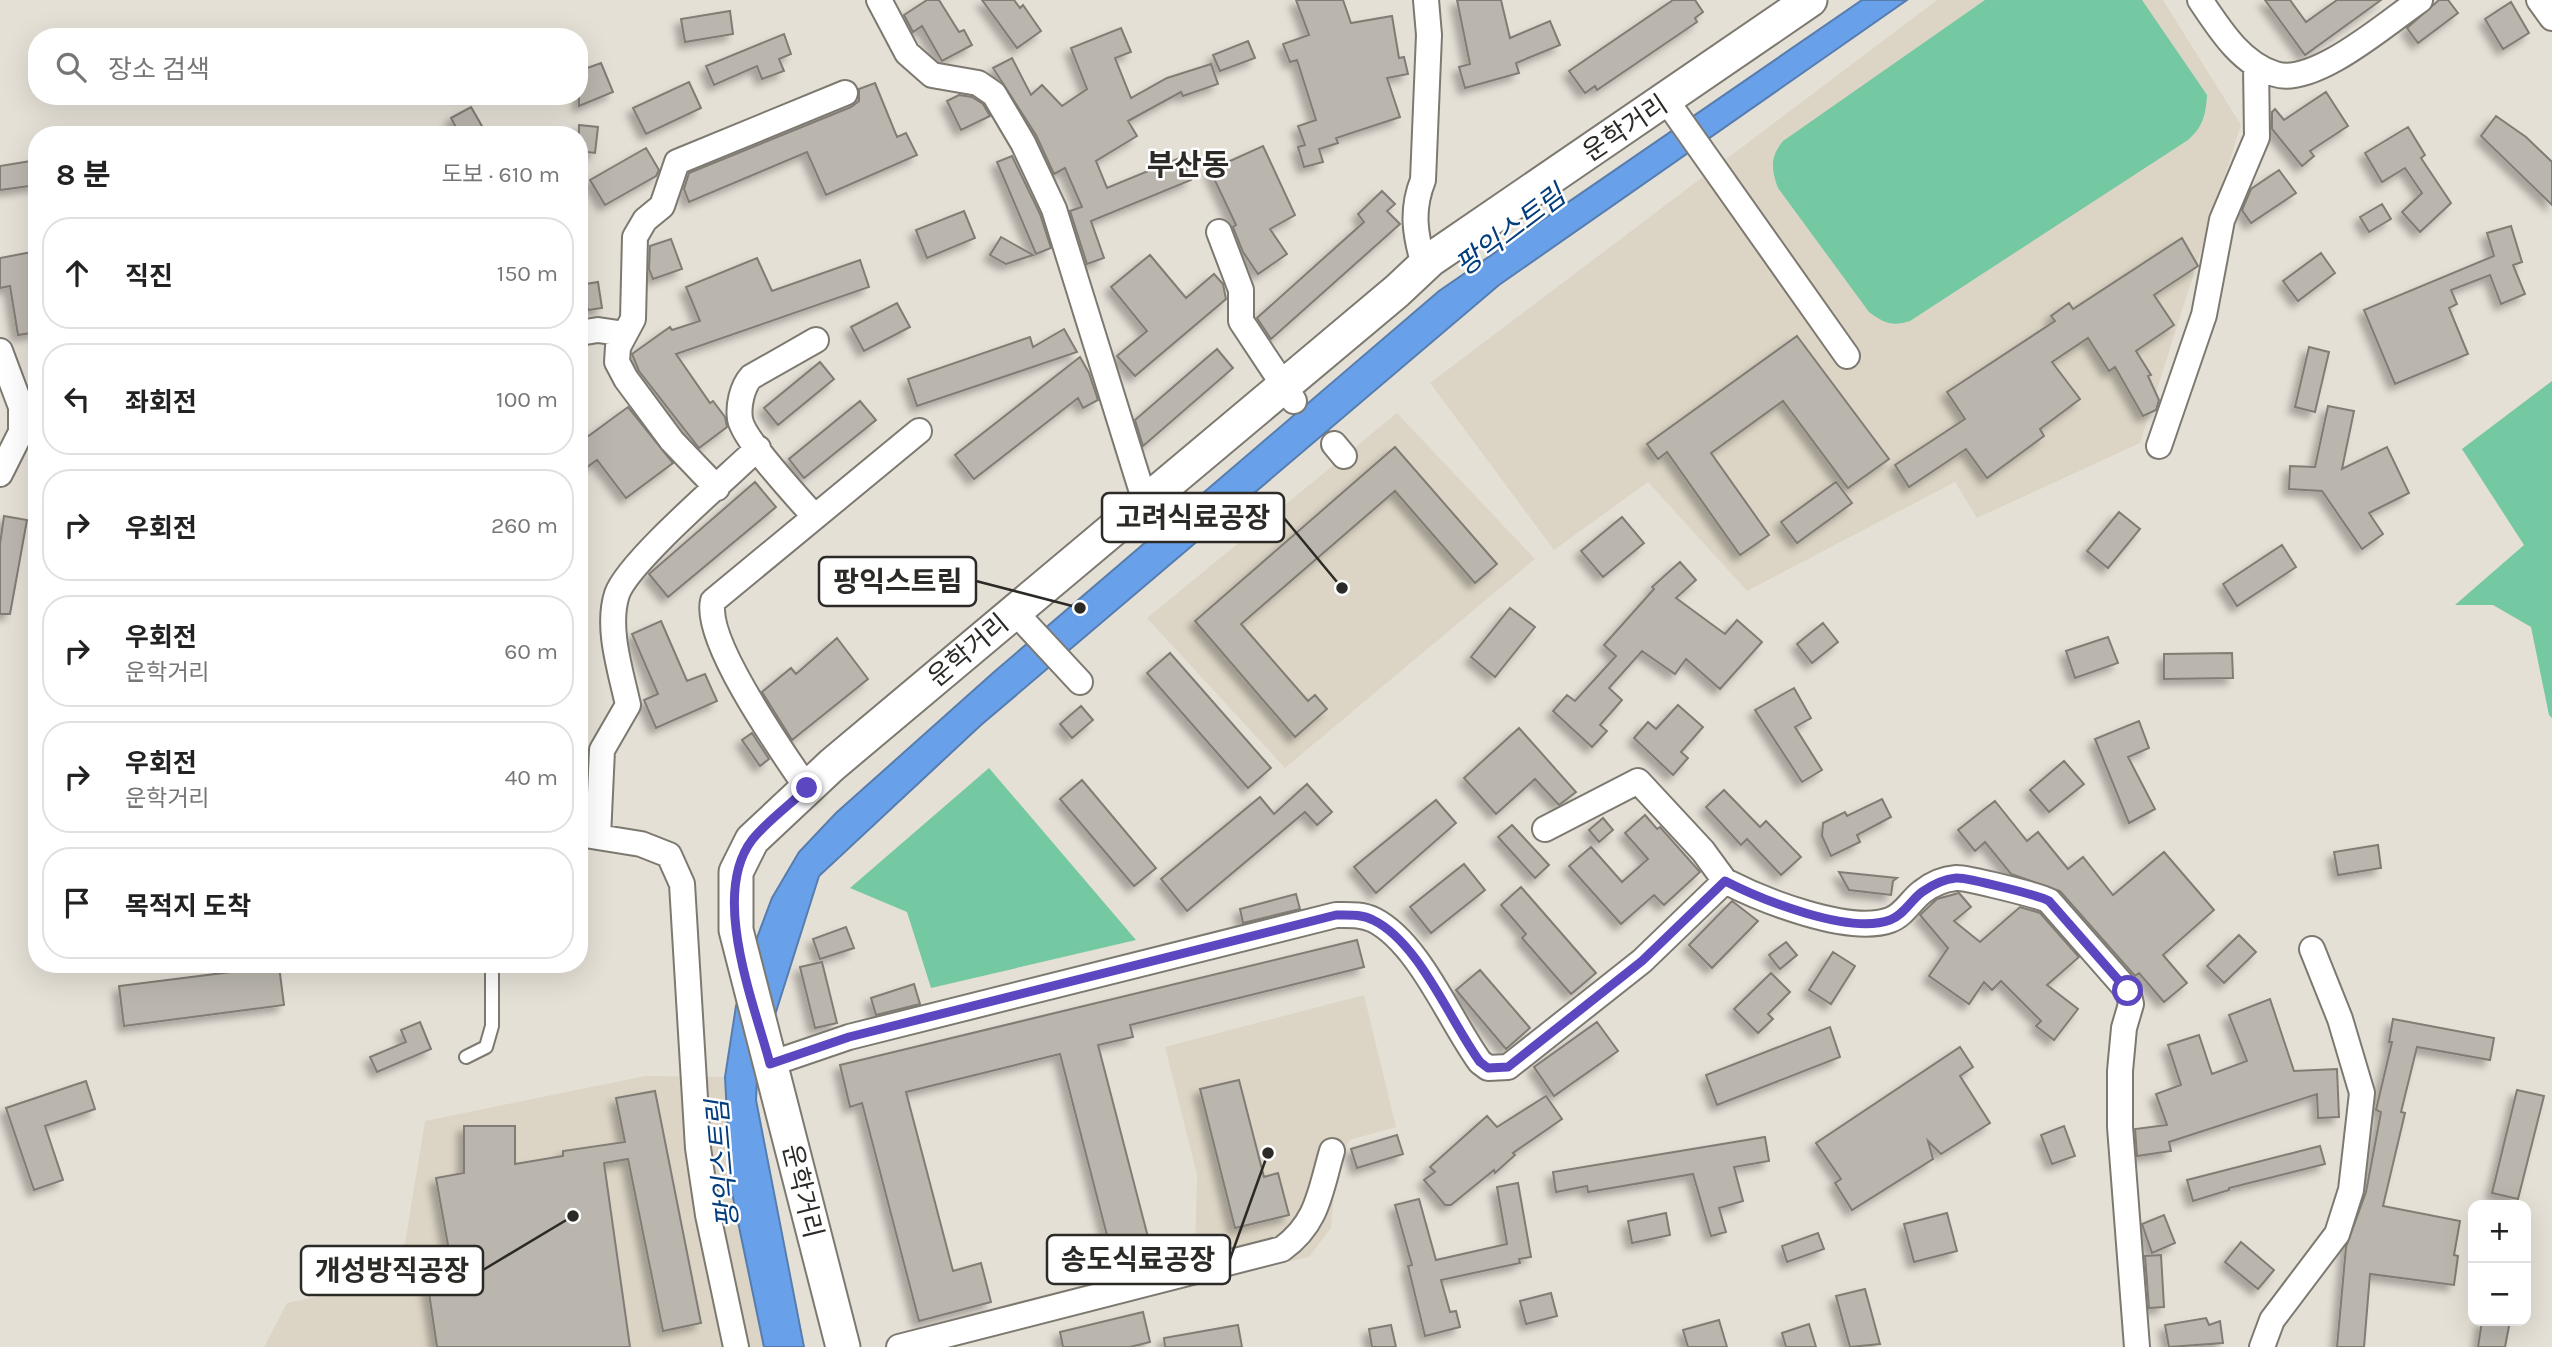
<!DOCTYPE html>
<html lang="ko">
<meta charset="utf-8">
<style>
:root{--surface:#fff;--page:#f2f2f2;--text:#222;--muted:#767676;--line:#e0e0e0}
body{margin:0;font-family:Karla,"Noto Sans KR",sans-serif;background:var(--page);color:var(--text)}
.controls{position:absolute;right:21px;bottom:21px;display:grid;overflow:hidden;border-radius:14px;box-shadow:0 7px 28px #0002}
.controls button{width:63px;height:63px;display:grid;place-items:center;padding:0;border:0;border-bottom:2px solid var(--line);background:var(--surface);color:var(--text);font:35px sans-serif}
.stop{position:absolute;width:21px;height:21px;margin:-16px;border:5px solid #5c47c0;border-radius:50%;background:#fff}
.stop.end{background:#5c47c0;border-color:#fff;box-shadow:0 2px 7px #0008}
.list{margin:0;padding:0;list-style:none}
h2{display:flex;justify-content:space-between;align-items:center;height:91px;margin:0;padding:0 28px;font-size:30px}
h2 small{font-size:23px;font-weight:400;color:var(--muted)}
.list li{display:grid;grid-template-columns:46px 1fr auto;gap:21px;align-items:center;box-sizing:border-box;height:112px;margin:0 14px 14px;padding:0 14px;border:2px solid var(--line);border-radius:28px}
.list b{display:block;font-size:26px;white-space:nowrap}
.list p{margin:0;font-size:23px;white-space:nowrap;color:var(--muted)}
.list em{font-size:23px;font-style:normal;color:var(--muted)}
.icon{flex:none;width:38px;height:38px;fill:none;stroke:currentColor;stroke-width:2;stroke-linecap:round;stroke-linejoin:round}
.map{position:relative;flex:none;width:2552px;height:1347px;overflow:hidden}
.search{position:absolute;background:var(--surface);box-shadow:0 7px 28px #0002;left:28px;top:28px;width:560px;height:77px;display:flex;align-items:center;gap:18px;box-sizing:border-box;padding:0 24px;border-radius:28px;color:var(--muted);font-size:26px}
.panel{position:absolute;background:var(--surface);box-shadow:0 7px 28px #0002;left:28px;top:126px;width:560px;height:847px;border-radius:28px}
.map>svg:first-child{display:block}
</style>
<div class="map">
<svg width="2552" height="1347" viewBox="0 0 2552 1347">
<defs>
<filter id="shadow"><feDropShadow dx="-6" dy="6" stdDeviation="3.5" flood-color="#0004"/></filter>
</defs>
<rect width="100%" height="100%" fill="#e5e0d6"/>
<path fill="#dcd5c5" d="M1937,0H2163L2241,125L2140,443L1977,518L1955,482L1747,591L1648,482L1554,550L1430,383Z
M1397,413L1535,559L1285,768L1147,618Z
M1364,995L1396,1127L1350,1140L1336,1167L1331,1228L1309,1257L1165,1290L1158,1258L1195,1251L1197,1175L1165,1047Z
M645,1076L725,1077L731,1188L764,1347H264L287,1303L339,1292L405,1243L425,1121Z"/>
<path fill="#74c8a2" d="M1985,0H2142L2207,95C2206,114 2203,127 2188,140L1910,321C1892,327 1884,323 1869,312L1778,188C1771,169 1770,157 1783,141Z
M2552,381V718L2549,715L2531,627L2493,605H2455L2524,545L2462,449Z
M989,768L1136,940L931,988L907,912L850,888Z"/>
<path fill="#68a0e9" stroke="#567dae" stroke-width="2" d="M1862,0H1907L1499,285L981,725L819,876L775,1015L757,1079L756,1100L804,1347H764L731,1188L725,1077L736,1006L758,935L772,898L799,852L836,813L994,672L1439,291Z"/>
<path fill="#bab6ad" stroke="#817c74" stroke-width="2" filter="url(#shadow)" d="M927,0H939L959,32L964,30L972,45L942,61L922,26L913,32L904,15Z
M982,0H1014L1020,8L1023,5L1041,31L1017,48Z
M1296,0H1343L1351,23L1392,16L1399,58L1404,57L1408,74L1387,78L1400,117L1336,138L1338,143L1319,149L1323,162L1304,167L1298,147L1305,145L1298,126L1316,120L1297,60L1290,62L1283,44L1309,35Z
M1457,0H1501L1510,38L1550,21L1560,45L1516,63L1519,73L1465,88L1459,67L1470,64Z
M1673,0H1695L1703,12L1695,18L1697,22L1597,90L1595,86L1585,93L1569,71Z
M2265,0H2290L2306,22L2337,0H2381L2305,55Z
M2439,0H2448L2458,13L2418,43L2407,28Z
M2511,2L2529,33L2503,49L2485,19Z
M730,11L733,34L685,42L681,19Z
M1121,28L1131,52L1115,58L1131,98L1167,78L1211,64L1218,84L1183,96L1181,92L1128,121L1137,136L1096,161L1107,188L1182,157L1191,180L1091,221L1104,258L1087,264L1070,211L1082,207L1065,168L1054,174L1036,135L993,68L1012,58L1031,95L1042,85L1062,106L1087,89L1071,48Z
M784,34L791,54L779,59L784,71L762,79L757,66L714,85L706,66Z
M1248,41L1255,58L1220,71L1213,55Z
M601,63L613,92L579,106V71Z
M689,82L701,108L646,134L633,108Z
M875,83L897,137L906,133L917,155L826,195L807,152L689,202L684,189L689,173L851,107L859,101V89Z
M2326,92L2348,126L2310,151L2314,156L2302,166L2272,129V112L2275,109L2284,120Z
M959,95L972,97L983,104L990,116L961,130L947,101Z
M471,107L482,126L460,135L451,118Z
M2496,116L2526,137L2552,162V205L2481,136Z
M579,125L598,127L595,153L579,151Z
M2408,127L2425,155L2421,158L2451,203L2420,232L2402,212L2422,193L2405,168L2382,182L2365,153Z
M1263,146L1295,215L1270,229L1287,254L1258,274L1243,252L1233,227L1236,225L1210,170Z
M646,148L659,170L656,176L605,205L590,180Z
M1012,156L1040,214L1051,248L1036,254L997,162Z
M37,160V185L0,190V166Z
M2279,170L2296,193L2251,223L2242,210L2251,189Z
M1382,191L1395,204L1387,211L1400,224L1271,339L1257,318L1364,222L1358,214Z
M2382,204L2391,219L2369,232L2360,217Z
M964,211L975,238L927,258L916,230Z
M2511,226L2522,262L2513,265L2525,294L2501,304L2490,275L2451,290L2457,304L2449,308L2468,354L2395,384L2364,310L2494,256L2487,233Z
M1001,237L1033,255L1006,264L990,255Z
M2182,238L2198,266L2154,295L2174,325L2136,351L2151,375L2148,376L2159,400L2156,410L2143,416L2115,367L2109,371L2088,338L2052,362L2080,399L2040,429L2044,436L1987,478L1966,449L1909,487L1895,465L1965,419L1947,392L2055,321L2051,316L2069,303L2073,309Z
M671,239L682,269L653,279L649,269L650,246Z
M37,251V332L18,335L10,286L0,288V258Z
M2321,253L2335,273L2298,301L2283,281Z
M1150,255L1186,298L1214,274L1223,284L1226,299L1135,376L1117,356L1147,331L1111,287Z
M757,258L772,291L860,260L869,287L676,354L710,403L713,401L725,417L727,427L699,448L639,371L632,354L670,327L672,330L700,321L686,287Z
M598,282L602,308L589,310L579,297V285Z
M897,303L910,327L864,351L851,327Z
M1064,329L1077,352L917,406L908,379L1030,337L1033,347Z
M1797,336L1889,459L1848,488L1783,401L1711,453L1769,535L1740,555L1667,452L1658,459L1647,444Z
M2309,347L2329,352L2315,412L2295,407Z
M1217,349L1233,368L1143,446L1135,420Z
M1080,357L1089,373L1098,400L1083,408L1078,398L974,479L955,455Z
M820,362L834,379L778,425L764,408Z
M860,401L876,420L804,478L789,459Z
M2328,406L2354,411L2342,469L2387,447L2409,493L2369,513L2383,534L2362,549L2322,491L2289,489L2290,466L2315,467Z
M628,407L673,463L626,498L597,460L579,473V443Z
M1395,447L1497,564L1475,583L1395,491L1241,624L1308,701L1315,695L1327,709L1295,737L1195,621Z
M755,482L776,507L668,597L649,574Z
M1836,482L1852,503L1797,543L1781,522Z
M2119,512L2140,529L2108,568L2087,551Z
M4,516L27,520L10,614H0V544Z
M1622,517L1644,543L1603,577L1581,551Z
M2282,545L2296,567L2237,606L2223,584Z
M1680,562L1696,580L1676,598L1725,634L1737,620L1762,642L1720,689L1686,659L1675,674L1642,651L1609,688L1622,700L1600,725L1607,731L1592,747L1553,711L1567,695L1575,701L1616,656L1604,645L1654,589L1652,587Z
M1510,608L1535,627L1495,677L1471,657Z
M661,621L687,681L705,674L717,701L656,728L644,700L658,694L632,634Z
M1823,623L1838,642L1812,663L1797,644Z
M2108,637L2118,663L2075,678L2066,651Z
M837,638L868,679L792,740L762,692L791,668L796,674Z
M1170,653L1271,768L1248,788L1147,673Z
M2232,653L2233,678L2164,679V654Z
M1794,688L1811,718L1795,727L1822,770L1802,782L1755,710Z
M1678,705L1703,727L1681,752L1688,758L1673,775L1634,738L1648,722L1656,729Z
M1081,706L1093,720L1072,738L1060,724Z
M2139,721L2149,748L2128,757L2155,809L2129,823L2095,739Z
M1519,728L1576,792L1559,805L1535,779L1496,814L1464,778Z
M752,733L769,759L760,766L742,740Z
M2064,761L2084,784L2049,812L2030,790Z
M1082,780L1156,868L1134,886L1060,799Z
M1307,784L1332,812L1317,825L1305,812L1187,911L1161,879L1260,797L1274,814Z
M1724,790L1760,827L1766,821L1801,857L1781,875L1747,839L1741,845L1706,807Z
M1882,799L1891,817L1857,835L1860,842L1831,856L1822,836L1823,823L1845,812L1847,816Z
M1436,800L1456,823L1376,893L1354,867Z
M1995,801L2027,841L2038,832L2068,869L2083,857L2113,895L2164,852L2214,910L2163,955L2187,983L2164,1002L2139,973L2135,976L2060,891L2011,874L1985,842L1975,851L1958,830Z
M1645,815L1657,829L1660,827L1700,872L1664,905L1654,895L1621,924L1569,866L1591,847L1622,882L1648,859L1625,833Z
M1603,818L1613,830L1599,842L1589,830Z
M1512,825L1549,865L1535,878L1498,837Z
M2378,845L2381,868L2338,875L2334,852Z
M1464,864L1485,890L1431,933L1410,907Z
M1839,872L1897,878L1893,881L1891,895L1849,890Z
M1521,887L1596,973L1571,994L1522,938L1526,934L1501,905Z
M1959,893L1971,907L1954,921L1980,942L2020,907L2040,913L2079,957L2047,985L2078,1009L2054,1040L2036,1026L2041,1021L2001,981L1992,990L1984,982L1969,1004L1929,976L1948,948L1920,915L1937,899Z
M1296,894L1300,909L1243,923L1240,909Z
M1732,901L1758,921L1712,968L1689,945Z
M846,927L854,948L820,959L813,939Z
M2239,935L2256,952L2224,983L2207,966Z
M1357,940L1364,967L1130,1025L1133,1037L1098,1045L1155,1264L1117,1274L1060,1054L906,1092L953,1271L981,1263L991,1302L919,1321L862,1103L850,1107L840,1065Z
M1786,942L1797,955L1780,969L1769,955Z
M1833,952L1855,966L1831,1004L1809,990Z
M822,962L837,1023L815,1028L800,967Z
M279,966L284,1005L124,1026L119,986Z
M1480,970L1530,1028L1506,1049L1456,990Z
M1771,973L1790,992L1768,1014L1773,1019L1758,1033L1734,1009Z
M914,984L920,1004L876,1015L871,998Z
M2270,999L2294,1071L2337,1069L2339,1117L2318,1118L2317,1094L2169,1142L2171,1151L2137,1156L2135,1129L2167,1125L2156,1094L2181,1085L2168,1045L2199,1035L2212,1074L2247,1061L2229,1015Z
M2393,1019L2494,1038L2490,1060L2417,1047L2401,1112L2405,1113L2383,1206L2460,1221L2454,1255L2458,1256L2454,1285L2370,1274L2364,1347H2337L2346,1247L2366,1192L2381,1112L2376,1110L2392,1042H2389Z
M420,1022L431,1049L377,1072L370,1057L406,1042L401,1030Z
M1597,1022L1618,1051L1554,1096L1534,1067Z
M1830,1027L1840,1057L1717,1105L1706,1075Z
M1960,1047L1973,1067L1960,1076L1990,1123L1941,1154L1928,1141L1933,1159L1852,1210L1835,1183L1841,1179L1816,1143Z
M1239,1080L1264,1177L1278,1173L1289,1215L1235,1228L1200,1089Z
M86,1081L95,1109L45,1126L63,1180L34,1190L6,1108Z
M2517,1090L2544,1096L2518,1199L2492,1193Z
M655,1091L701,1323L663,1331L628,1159L604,1163L630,1347H437L425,1266L451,1262L436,1178L464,1173V1126H515V1164L563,1156V1151L625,1142L616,1098Z
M1546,1096L1562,1119L1513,1153L1515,1155L1495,1173L1494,1170L1451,1205H1445L1424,1180L1435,1172L1430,1167L1487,1116L1497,1127Z
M2064,1126L2075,1156L2052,1164L2041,1135Z
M1397,1135L1403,1154L1357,1168L1351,1149Z
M1765,1137L1769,1161L1734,1167L1743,1201L1719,1208L1726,1232L1711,1236L1693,1174L1588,1192L1587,1186L1556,1192L1553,1172Z
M2320,1146L2325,1164L2229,1188V1190L2193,1201L2187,1180Z
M1518,1183L1531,1257L1519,1259L1520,1263L1441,1280L1450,1312L1456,1311L1460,1327L1425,1336L1408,1266L1412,1265L1395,1205L1419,1199L1436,1260L1507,1244L1497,1187Z
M1666,1213L1670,1235L1632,1243L1628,1221Z
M1947,1213L1957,1251L1914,1262L1904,1224Z
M2164,1215L2175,1243L2152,1253L2142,1224Z
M1818,1233L1824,1249L1787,1262L1782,1246Z
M2241,1242L2274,1270L2258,1289L2225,1262Z
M2161,1255L2164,1307L2149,1308L2145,1256Z
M1865,1289L1880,1344L1850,1347L1836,1296Z
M1551,1293L1557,1316L1526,1324L1520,1301Z
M1143,1312L1150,1342L1130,1347H1063L1060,1332Z
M2206,1318L2209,1325L2220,1321L2223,1343L2169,1347L2165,1325Z
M1719,1320L1727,1347H1688L1683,1330Z
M2482,1321H2510L2505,1347H2478Z
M1809,1324L1816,1347H1786L1782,1333Z
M1238,1325L1242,1347H1165L1164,1338Z
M1391,1325L1396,1347H1372L1369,1329Z"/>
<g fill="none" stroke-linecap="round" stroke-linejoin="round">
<defs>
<path id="service" d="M466,1057L486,1047L492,1026V964"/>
<path id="minor" d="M879,0L907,53L932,75L978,83L994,94L1023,143L1054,209L1146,505
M2200,0C2219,28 2240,63 2275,74C2314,87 2388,22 2420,0
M2539,0L2552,18
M1666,100L1847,356
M1219,232L1241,290V321L1294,401
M1424,265C1415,235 1411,210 1423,180L1429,35L1426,0
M579,333L598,330L625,334
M0,351L21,407V432L0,474
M1334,444L1344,456
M2159,446L2204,315L2222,220L2257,137L2256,65
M717,488L672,441L626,379L617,362L618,347L633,319L635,237L645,220L662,206L677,162L845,93
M814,516C798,498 743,439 740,419C738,406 742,387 751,377L816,340
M1014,611L1080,682
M807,788C783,753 703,640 713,601L919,431
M1545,829L1638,781L1703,851L1725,881
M579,834L641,844L669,855L682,884L698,1148L708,1215L736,1347
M598,837L602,750L628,705C621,672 606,628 617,594C628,562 728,477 758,448
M770,1064L849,1037L1336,915C1349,915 1362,914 1374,920C1419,943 1450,1021 1480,1062L1488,1068L1508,1067L1642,961L1725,881C1762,900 1849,935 1890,920C1904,915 1911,900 1922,892C1932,884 1943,879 1956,878C1965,877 2041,896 2049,901L2128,991L2131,1004L2124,1028L2120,1071V1127L2137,1347
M899,1347L1282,1249C1318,1223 1320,1192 1332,1151
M2262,1347L2272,1320L2337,1234L2351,1190L2362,1093L2340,1019L2312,949"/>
<path id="secondary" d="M843,1347L736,930V872L752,840L832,765L1397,291L1430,260L1810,0"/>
</defs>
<use href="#service" stroke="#7d7970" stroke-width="16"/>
<use href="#minor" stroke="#7d7970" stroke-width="28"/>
<use href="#secondary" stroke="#7d7970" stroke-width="37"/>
<use href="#service" stroke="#fff" stroke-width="12"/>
<use href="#minor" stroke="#fff" stroke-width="24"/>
<use href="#secondary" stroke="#fff" stroke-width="33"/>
</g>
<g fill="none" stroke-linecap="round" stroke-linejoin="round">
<path stroke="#5c47c0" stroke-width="9" d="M807,788C790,805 767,821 752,840C710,895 754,1003 770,1064L849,1037L1336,915C1349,915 1362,914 1373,920C1419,942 1450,1021 1480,1062L1488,1068L1508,1067L1642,961L1725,881C1762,900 1849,935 1890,920C1904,915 1911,900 1922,892C1932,885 1944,879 1956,878C1965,877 2042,896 2049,901L2128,991"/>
</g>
<g text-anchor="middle" stroke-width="5" stroke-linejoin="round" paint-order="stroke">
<g font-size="26" fill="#2c2a26" stroke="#fff">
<text transform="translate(1625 128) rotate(-34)" y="9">운학거리</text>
<text transform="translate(968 650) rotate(-40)" y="9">운학거리</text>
<text transform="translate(803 1191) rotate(76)" y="9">운학거리</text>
</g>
<g font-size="28" font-style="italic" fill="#023d7e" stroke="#fff">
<text transform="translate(1510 230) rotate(-37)" y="10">팡익스트림</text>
<text transform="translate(722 1164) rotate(-95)" y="10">팡익스트림</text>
</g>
<g font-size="30" font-weight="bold" fill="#2c2a26" stroke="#fff">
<text x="1188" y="175">부산동</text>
</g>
</g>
<path fill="none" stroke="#2c2a26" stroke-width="2.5" d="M1342 588L1284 518M1080 608L976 581M1268 1153L1230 1259M573 1216L483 1270"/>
<g fill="#2c2a26" stroke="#fff" stroke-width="2.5">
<circle cx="1342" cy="588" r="7"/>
<circle cx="1080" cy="608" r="7"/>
<circle cx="1268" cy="1153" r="7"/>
<circle cx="573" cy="1216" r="7"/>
</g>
<g fill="#fff" stroke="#2c2a26" stroke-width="2.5">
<rect x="1102" y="493" width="182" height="49" rx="7"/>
<rect x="819" y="557" width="157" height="49" rx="7"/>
<rect x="1047" y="1235" width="183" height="49" rx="7"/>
<rect x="301" y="1246" width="182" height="49" rx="7"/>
</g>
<g font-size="28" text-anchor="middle" font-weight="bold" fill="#2c2a26">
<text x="1193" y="527">고려식료공장</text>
<text x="898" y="591">팡익스트림</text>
<text x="1138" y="1269">송도식료공장</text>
<text x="392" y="1280">개성방직공장</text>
</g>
</svg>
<div class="controls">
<button>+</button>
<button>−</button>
</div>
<div class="stop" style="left:2128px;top:991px"></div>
<div class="stop end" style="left:807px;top:788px"></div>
<div class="search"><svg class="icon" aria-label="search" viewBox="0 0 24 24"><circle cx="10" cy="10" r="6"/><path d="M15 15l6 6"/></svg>장소 검색</div>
<section class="panel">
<h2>8 분<small>도보 · 610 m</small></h2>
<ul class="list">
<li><svg class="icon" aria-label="ahead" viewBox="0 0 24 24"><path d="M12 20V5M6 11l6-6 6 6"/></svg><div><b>직진</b></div><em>150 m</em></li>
<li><svg class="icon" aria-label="left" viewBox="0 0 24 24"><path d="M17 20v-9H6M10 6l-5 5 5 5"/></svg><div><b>좌회전</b></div><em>100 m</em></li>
<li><svg class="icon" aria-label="right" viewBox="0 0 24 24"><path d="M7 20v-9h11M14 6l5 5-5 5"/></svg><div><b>우회전</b></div><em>260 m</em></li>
<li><svg class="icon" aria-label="right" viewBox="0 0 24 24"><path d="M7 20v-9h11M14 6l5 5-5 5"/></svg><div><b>우회전</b><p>운학거리</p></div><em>60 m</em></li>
<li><svg class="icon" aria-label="right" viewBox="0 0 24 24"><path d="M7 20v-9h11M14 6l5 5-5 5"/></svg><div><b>우회전</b><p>운학거리</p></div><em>40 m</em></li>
<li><svg class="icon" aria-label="arrive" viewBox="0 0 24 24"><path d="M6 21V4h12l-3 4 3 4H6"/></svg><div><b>목적지 도착</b></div></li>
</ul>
</section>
</div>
